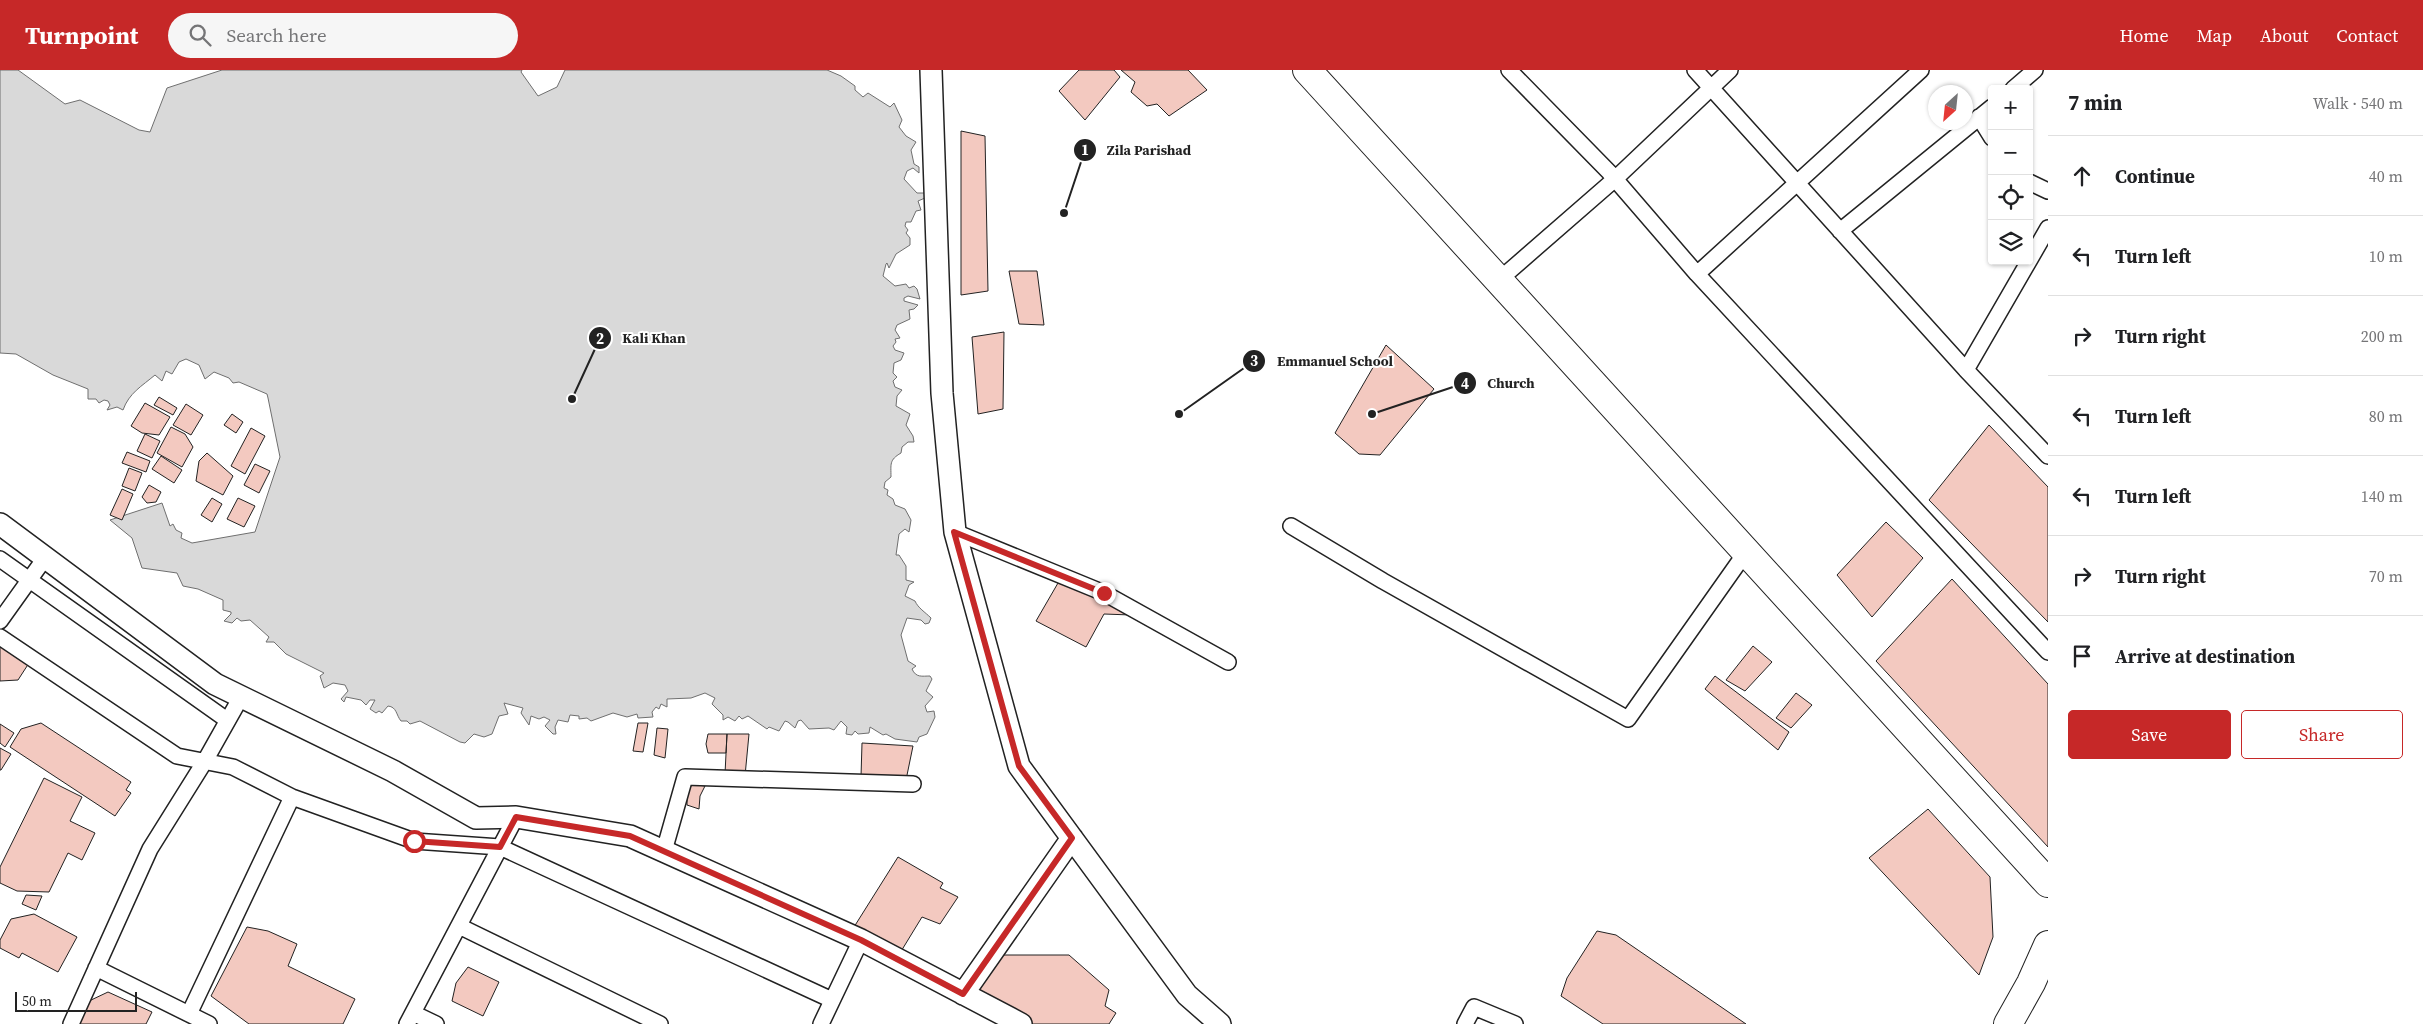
<!DOCTYPE html>
<meta charset="utf-8">
<style>
:root{--surface:#fff;--page:#f6f6f6;--text:#202124;--muted:#757577;--line:#e0e0e0;--accent:#c62828}
body{margin:0;font-family:"Source Serif 4",serif;background:var(--page);color:var(--text)}
.controls{position:absolute;right:15px;top:15px;display:grid;overflow:hidden;border-radius:5px;box-shadow:0 1px 4px #0004}
.controls button{width:45px;height:45px;display:grid;place-items:center;padding:0;border:0;border-bottom:1px solid var(--line);background:var(--surface);color:var(--text);font:25px sans-serif}
.compass{position:absolute;left:1928px;top:15px;width:45px;height:45px;border-radius:50%;background:var(--surface);box-shadow:0 1px 4px #0004;rotate:207deg}
.scale{position:absolute;left:15px;bottom:12px;width:122px;box-sizing:border-box;padding-left:5px;border:2px solid #222;border-top:0;font-size:14px;line-height:18px;white-space:nowrap;color:#222;-webkit-text-stroke:4px #fff;paint-order:stroke}
.stop{position:absolute;width:15px;height:15px;margin:-11px;border:4px solid #c62828;border-radius:50%;background:#fff}
.stop.end{background:#c62828;border-color:#fff;box-shadow:0 1px 5px #0008}
.list{margin:0;padding:0;list-style:none}
h2{display:flex;justify-content:space-between;align-items:center;height:65px;margin:0;padding:0 20px;font-size:21px}
h2 small{font-size:16px;font-weight:400;color:var(--muted)}
.list li{display:grid;grid-template-columns:32px 1fr auto;gap:15px;align-items:center;box-sizing:border-box;height:80px;padding:0 20px;border-top:1px solid var(--line)}
.list b{display:block;font-size:19px;white-space:nowrap}
.list em{font-size:16px;font-style:normal;color:var(--muted)}
.actions{display:flex;gap:10px;padding:15px 20px}
.actions a{flex:1;padding:11px 0;border:1px solid var(--accent);border-radius:5px;text-align:center;font-size:18px;color:var(--accent)}
.actions .main{background:var(--accent);color:#fff}
.icon{flex:none;width:28px;height:28px;fill:none;stroke:currentColor;stroke-width:2;stroke-linecap:round;stroke-linejoin:round}
.map{position:relative;flex:none;width:2048px;height:954px;overflow:hidden}
header{display:flex;align-items:center;gap:30px;box-sizing:border-box;height:70px;padding:0 25px;background:var(--accent);color:#fff}
header strong{font-size:24px}
nav{display:flex;gap:28px;margin-inline-start:auto;font-size:18px}
.search{width:350px;height:45px;background:var(--page);display:flex;align-items:center;gap:12px;box-sizing:border-box;padding:0 18px;border-radius:28px;color:var(--muted);font-size:19px}
main{display:flex}
aside{flex:1;background:var(--surface)}
.map>svg:first-child{display:block}
</style>
<header>
<strong>Turnpoint</strong>
<div class="search"><svg class="icon" aria-label="search" viewBox="0 0 24 24"><circle cx="10" cy="10" r="6"/><path d="M15 15l6 6"/></svg>Search here</div>
<nav><a>Home</a><a>Map</a><a>About</a><a>Contact</a></nav>
</header>
<main>
<div class="map">
<svg width="2048" height="954" viewBox="0 0 2048 954">
<rect width="100%" height="100%" fill="#fff"/>
<path fill="#d9d9d9" stroke="#6f6f6f" d="M0,0H18L65,34L80,30L139,60L150,62L167,18L222,0H522L521,2L538,26L557,17L565,0H827L841,6L855,16V20L863,27L868,23L890,37L894,33L902,50L899,57L906,66L916,72L911,80L914,94L919,97V103L913,98L907,101L904,109L917,123H925V128L918,131L921,140L916,141L911,152H906L905,156L908,160L906,163L910,168V175L896,184L889,198L887,193L886,194L883,206L895,216L906,214L909,218L914,216L917,219L920,229L908,226L904,228V231L918,235L914,239L909,240L910,249L897,255L895,260L900,268L895,269L896,272L893,276L895,280L904,283L901,290L894,293L893,303L897,307L893,311L895,317L902,320L897,326L896,336L910,344L906,355L913,366L914,372H908L902,377L901,383C889,390 891,394 891,407L885,412L884,418L888,420L887,425L893,429L895,435L905,439L911,450L909,462L905,459L899,464L896,485H899L906,496V510L914,512L909,515L905,526L915,531C918,538 925,542 931,548L929,553L925,554L921,550L907,548L901,565L908,591L916,596L912,599C916,608 922,606 930,606L932,609L926,621L933,627L925,636L927,642L934,641L935,647L927,664L919,667L917,672L895,669L886,664L883,665L870,657L869,663L858,664L855,661L852,665L846,664L847,657L841,651L834,660L829,658L809,659L801,650L798,651L795,658L788,652L785,651L779,661L769,657L767,659L748,646L742,649L739,646L735,651L728,647L723,650V645L712,634L715,628L705,623L691,628L667,629V637L661,634L659,639L656,637L652,642L653,647L638,648L637,644L627,647L613,643L591,651L587,648L579,649V646L570,645L568,652L558,650L555,657L556,664H553L545,656L550,650L544,647L539,649L531,646L529,655L521,643L523,638L504,633L508,644L499,646L492,664L484,667L474,664L465,673L460,672L420,651L410,654L407,651H401C396,645 397,637 388,636L382,643L379,641L376,643L370,639L375,630H370L366,635L361,630L346,627L344,632L341,629L348,621L345,615L333,613L324,618L320,606L324,603L286,584L274,572H266L269,567L250,550L241,551L237,548L232,553L224,551L231,544V542L223,540V530L198,519L183,516L177,503L142,498L132,468L110,450L162,433L170,456L173,454L176,460L182,463L181,468L192,473L255,462L280,387L268,328L267,324L239,312L233,313L229,308L214,302L205,309L199,295L186,289L179,292L172,304L166,301L162,311L155,305C142,316 129,323 123,340L117,337L107,340L110,335L108,331L104,330L99,333L96,329H88V319L53,305L16,284L0,283Z"/>
<path fill="#f3c9c0" stroke="#222" d="M1079,0H1114L1120,7L1085,50L1059,21Z
M1121,0H1188L1207,20L1169,46L1157,34L1147,36L1131,22L1135,12Z
M961,61L985,66L988,221L961,225Z
M1009,201H1037L1044,255L1019,254Z
M1004,262L1003,339L978,344L972,267Z
M1386,275L1434,319L1380,385L1359,384L1335,363Z
M159,327L177,338L173,345L154,335Z
M145,333L170,347L159,365L142,363L131,356Z
M186,334L203,345L191,365L173,355Z
M232,344L243,352L236,363L224,355Z
M1989,355L2048,417V552L1929,430Z
M171,357L185,364L193,377L182,397L157,383Z
M251,358L265,366L245,404L231,396Z
M145,364L160,371L152,388L137,381Z
M127,382L150,391L146,402L122,393Z
M207,383L233,406L223,425L196,411L199,391Z
M161,386L182,400L174,413L152,399Z
M255,394L270,401L259,423L244,415Z
M129,398L142,403L135,421L122,416Z
M149,415L161,422L156,432L147,433L142,427Z
M122,419L133,424L122,450L110,445Z
M212,428L222,434L212,452L201,445Z
M238,428L255,436L244,457L227,449Z
M1886,452L1923,488L1872,547L1837,505Z
M1952,509L2048,614V777L1876,591Z
M1058,513L1101,527L1131,545L1104,544L1086,577L1036,551Z
M0,573L29,593L18,610L0,611Z
M1753,576L1772,592L1745,621L1726,610Z
M1715,606L1789,662L1778,680L1705,619Z
M1796,623L1812,635L1791,658L1776,648Z
M41,653L131,712L126,720L131,723L115,746L10,677L21,659Z
M638,653H648L643,682L633,681Z
M0,654L14,663L5,677L0,673Z
M657,658L668,659L665,688L654,685Z
M708,664H727L726,683H708L706,674Z
M727,664H749L745,706L725,704Z
M862,673L913,676L906,710L861,707Z
M0,678L11,684L1,700H0Z
M44,708L82,727L70,751L95,763L82,790L68,783L49,822L17,821L0,813V797Z
M692,714L705,716L700,726L699,739L687,735V724Z
M1928,739L1990,807L1993,867L1979,905L1869,788Z
M898,787L943,813L940,818L958,827L940,854L922,847L900,883L854,857Z
M26,825L42,826L36,840L22,834Z
M34,844L77,867L58,902L22,883L19,888L0,878V870L11,849Z
M247,857L268,861L297,874L288,896L355,929L343,954H249L211,926Z
M1597,861L1616,865L1746,954H1603L1561,926L1567,908Z
M995,885H1069L1109,920L1105,936L1116,943L1109,954H1031L975,924Z
M468,897L499,912L483,946L452,931L456,913Z
M108,922L152,942L146,954H78L89,931Z"/>
<g fill="none" stroke-linecap="round" stroke-linejoin="round">
<defs>
<path id="street" d="M1509,0L1609,102L1697,204L2048,582
M1695,0L1966,300L2048,386
M2013,19L2035,0
M1979,47L1992,68
M2029,112L2048,121
M1840,161L1992,37
M2029,191L2048,158
M1697,204L1921,0
M1499,210L1615,109L1730,0
M1966,300L2029,191
M1291,456L1383,511L1628,649L1746,482
M955,462L1104,523L1228,592
M0,489L227,650
M0,551L45,488
M0,567L177,686L233,697L292,727L414,771L500,777L832,930
M664,781L685,707L913,714
M459,856L660,954
M96,898L209,954
M413,943L436,954
M189,944L292,727
M71,954L150,779L205,691L241,627
M407,954L516,747
M821,954L861,870
M1465,954L1474,937L1515,954"/>
<path id="secondary" d="M931,0L942,323L955,462L1019,696L1187,925L1220,954
M0,454L215,614L393,701L476,748L516,747L630,766L861,870L1021,954
M963,924L1072,768"/>
<path id="highway" d="M1307,0L2048,813
M2008,954L2031,913L2048,875"/>
</defs>
<use href="#street" stroke="#222" stroke-width="18"/>
<use href="#secondary" stroke="#222" stroke-width="24"/>
<use href="#highway" stroke="#222" stroke-width="30"/>
<use href="#street" stroke="#fff" stroke-width="15"/>
<use href="#secondary" stroke="#fff" stroke-width="21"/>
<use href="#highway" stroke="#fff" stroke-width="28"/>
</g>
<g fill="none" stroke-linecap="round" stroke-linejoin="round">
<path stroke="#c62828" stroke-width="6" d="M414,771L500,777L516,747L630,766L861,870L963,924L1072,768L1019,696L954,462L1104,523"/>
</g>
<path fill="none" stroke="#222" stroke-width="2" d="M1064 143L1085 80M572 329L600 268M1179 344L1254 291M1372 344L1465 313"/>
<g fill="#222" stroke="#fff" stroke-width="2">
<circle cx="1064" cy="143" r="5"/>
<circle cx="572" cy="329" r="5"/>
<circle cx="1179" cy="344" r="5"/>
<circle cx="1372" cy="344" r="5"/>
<circle cx="1085" cy="80" r="12"/>
<circle cx="600" cy="268" r="12"/>
<circle cx="1254" cy="291" r="12"/>
<circle cx="1465" cy="313" r="12"/>
</g>
<g font-size="15" text-anchor="middle" font-weight="bold" fill="#fff">
<text x="1085" y="85">1</text>
<text x="600" y="274">2</text>
<text x="1254" y="296">3</text>
<text x="1465" y="319">4</text>
</g>
<g font-size="14" text-anchor="middle" font-weight="bold" fill="#222" stroke="#fff" stroke-width="4" stroke-linejoin="round" paint-order="stroke">
<text x="1149" y="85">Zila Parishad</text>
<text x="654" y="273">Kali Khan</text>
<text x="1335" y="296">Emmanuel School</text>
<text x="1511" y="318">Church</text>
</g>
</svg>
<div class="controls">
<button>+</button>
<button>−</button>
<button><svg class="icon" aria-label="locate" viewBox="0 0 24 24"><circle cx="12" cy="12" r="6"/><path d="M12 2v4M12 18v4M2 12h4M18 12h4"/></svg></button>
<button><svg class="icon" aria-label="layers" viewBox="0 0 24 24"><path d="M12 4l9 5-9 5-9-5zM3 14l9 5 9-5"/></svg></button>
</div>
<svg class="compass" viewBox="-18 -18 36 36"><path d="M0-13l5 13h-10z" fill="#e53935"/><path d="M0 13l5-13h-10z" fill="#757577"/></svg>
<div class="scale">50 m</div>
<div class="stop" style="left:414px;top:771px"></div>
<div class="stop end" style="left:1104px;top:523px"></div>
</div>
<aside>
<h2>7 min<small>Walk · 540 m</small></h2>
<ul class="list">
<li><svg class="icon" aria-label="ahead" viewBox="0 0 24 24"><path d="M12 20V5M6 11l6-6 6 6"/></svg><div><b>Continue</b></div><em>40 m</em></li>
<li><svg class="icon" aria-label="left" viewBox="0 0 24 24"><path d="M17 20v-9H6M10 6l-5 5 5 5"/></svg><div><b>Turn left</b></div><em>10 m</em></li>
<li><svg class="icon" aria-label="right" viewBox="0 0 24 24"><path d="M7 20v-9h11M14 6l5 5-5 5"/></svg><div><b>Turn right</b></div><em>200 m</em></li>
<li><svg class="icon" aria-label="left" viewBox="0 0 24 24"><path d="M17 20v-9H6M10 6l-5 5 5 5"/></svg><div><b>Turn left</b></div><em>80 m</em></li>
<li><svg class="icon" aria-label="left" viewBox="0 0 24 24"><path d="M17 20v-9H6M10 6l-5 5 5 5"/></svg><div><b>Turn left</b></div><em>140 m</em></li>
<li><svg class="icon" aria-label="right" viewBox="0 0 24 24"><path d="M7 20v-9h11M14 6l5 5-5 5"/></svg><div><b>Turn right</b></div><em>70 m</em></li>
<li><svg class="icon" aria-label="arrive" viewBox="0 0 24 24"><path d="M6 21V4h12l-3 4 3 4H6"/></svg><div><b>Arrive at destination</b></div></li>
</ul>
<div class="actions"><a class="main">Save</a><a>Share</a></div>
</aside>
</main>
